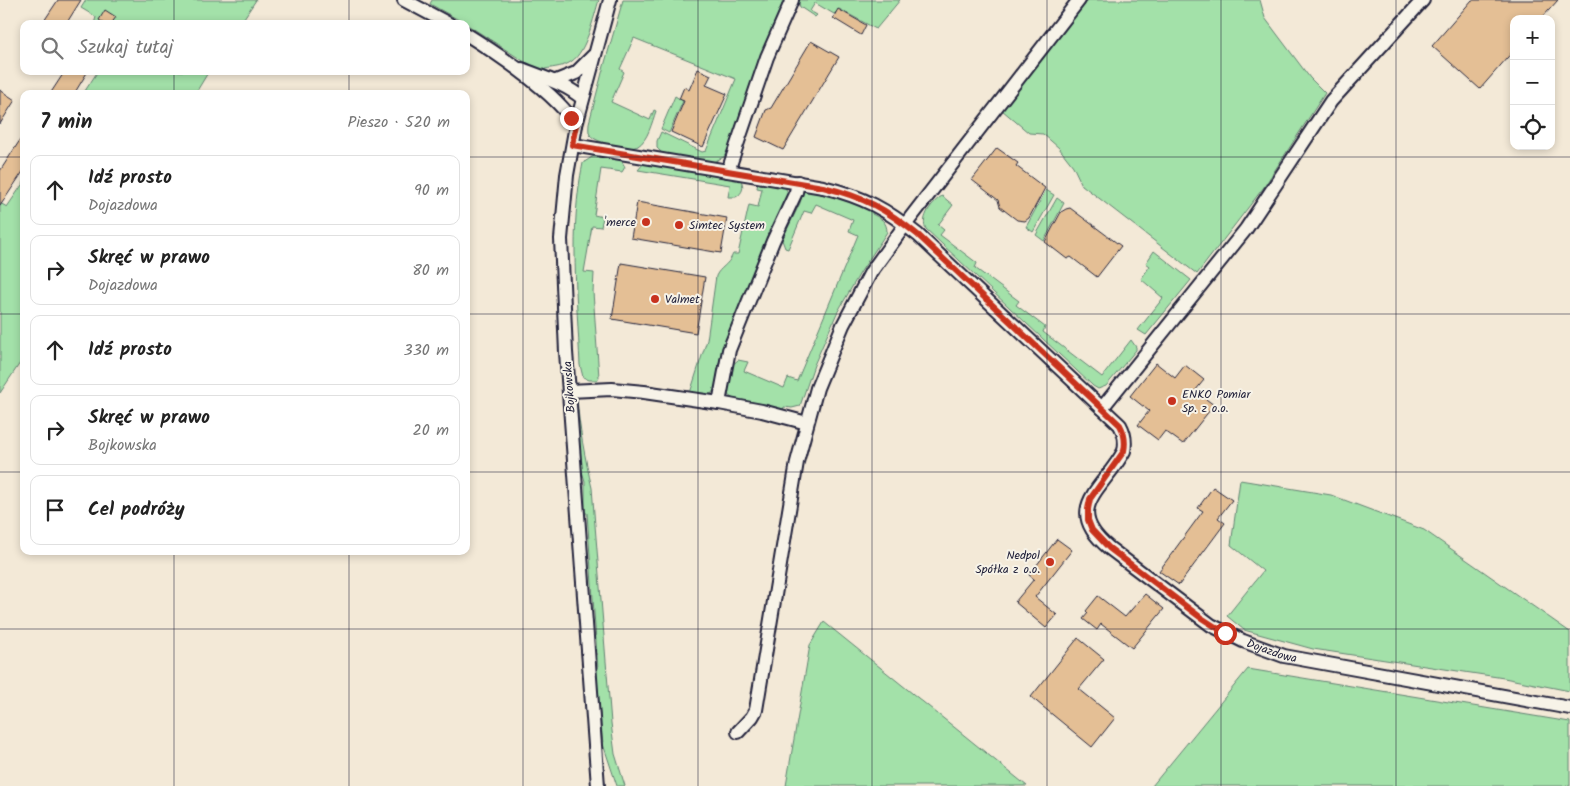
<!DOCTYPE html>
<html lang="pl">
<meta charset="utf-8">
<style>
:root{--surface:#fff;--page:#f6f6f6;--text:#222;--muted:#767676;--line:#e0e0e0}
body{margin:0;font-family:Kalam,sans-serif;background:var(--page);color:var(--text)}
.controls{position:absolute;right:15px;top:15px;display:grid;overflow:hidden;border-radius:10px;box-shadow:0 2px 8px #0003}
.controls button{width:45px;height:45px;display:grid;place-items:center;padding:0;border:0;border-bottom:1px solid var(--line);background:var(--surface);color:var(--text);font:25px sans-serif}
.stop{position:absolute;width:15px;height:15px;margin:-11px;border:4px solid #c8321e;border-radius:50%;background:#fff}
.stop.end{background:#c8321e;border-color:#fff;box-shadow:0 1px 5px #0008}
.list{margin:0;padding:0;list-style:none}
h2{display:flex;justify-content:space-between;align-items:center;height:65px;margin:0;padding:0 20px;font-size:21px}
h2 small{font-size:16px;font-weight:400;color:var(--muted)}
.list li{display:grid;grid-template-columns:32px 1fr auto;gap:15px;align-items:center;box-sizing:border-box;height:70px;margin:0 10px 10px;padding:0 10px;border:1px solid var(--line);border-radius:10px}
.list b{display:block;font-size:19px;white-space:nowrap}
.list p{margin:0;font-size:16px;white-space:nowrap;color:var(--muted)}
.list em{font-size:16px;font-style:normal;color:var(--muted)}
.icon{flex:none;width:28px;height:28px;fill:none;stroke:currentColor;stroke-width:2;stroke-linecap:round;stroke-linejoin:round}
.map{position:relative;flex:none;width:1570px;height:786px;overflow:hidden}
.search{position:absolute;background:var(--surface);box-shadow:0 2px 8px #0003;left:20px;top:20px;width:450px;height:55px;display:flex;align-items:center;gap:12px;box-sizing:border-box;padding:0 18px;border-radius:10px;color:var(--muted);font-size:19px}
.panel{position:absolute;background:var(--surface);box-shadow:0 2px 8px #0003;left:20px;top:90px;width:450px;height:465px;border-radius:10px}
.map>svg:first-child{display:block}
</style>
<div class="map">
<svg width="1570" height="786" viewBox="0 0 1570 786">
<rect width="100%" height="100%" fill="#f3e9d7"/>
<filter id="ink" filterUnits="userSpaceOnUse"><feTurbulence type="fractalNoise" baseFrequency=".02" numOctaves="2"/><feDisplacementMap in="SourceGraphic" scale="10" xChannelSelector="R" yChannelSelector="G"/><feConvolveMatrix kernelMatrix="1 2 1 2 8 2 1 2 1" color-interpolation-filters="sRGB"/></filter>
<g filter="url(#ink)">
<path fill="#a3e1a9" stroke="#628272" d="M86,0H256L240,24H94L96,17L81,8Z
M432,0H599C594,16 586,52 572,61C564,67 555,67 545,69V72L534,68L466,24L430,4Z
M623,0H784L764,48L729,148L724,157L713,162L663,154L657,148V141L661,132L702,152L706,151L736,79L634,38L620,69L624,72L611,102L650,120L654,110L656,111C652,122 648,140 638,146C630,151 596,143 590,135C588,131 589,127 589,123L602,73Z
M798,0H900L876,29L839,9L834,14L815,3L810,11L817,15L815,17L800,7Z
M1088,0H1260L1265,18L1310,78L1325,93L1264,187L1197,274L1082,185L1073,166L1059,148L1043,134L1029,133L1002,110Z
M98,71H209L195,94H83Z
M675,96L683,101L669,133L661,129Z
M597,155L620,158L625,167L622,172L601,169L594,215L603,217L601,227L592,226L584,272L594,273L593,292L599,377L597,380H589L583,377L580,365C577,298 569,229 583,163L592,157Z
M644,163L740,179C745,186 743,193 736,197H728L730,185L638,170Z
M24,182V357L0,393V203L7,207Z
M758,182L785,187L789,195L724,348L715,389L711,394L707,395L690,393L707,340L716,276C720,267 728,266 733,254H738L749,205L758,207L762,189L757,188Z
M805,190L835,195L873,210L872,214C880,218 887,221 887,232L860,273L837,313L814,365L800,406L792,408L784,407L783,410L735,400L728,395L727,391L731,366L738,360L748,362L744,371L784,388L788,378L797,381L858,235L849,231L853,220L816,204L811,213L804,211L788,249L785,248L782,240L800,203L803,192Z
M1046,190L1054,195L1033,232L1026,227Z
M942,196L953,205L938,225L944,230L940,235L977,263L975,268L1019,301L1016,305L1045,327L1043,332L1102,377L1131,340L1136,347V350L1106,386L1098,389L1093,386L926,229C920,218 932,202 942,196Z
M1057,198L1064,203L1044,241L1036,235Z
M1154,251L1191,280L1146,335L1138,330L1163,298L1141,279L1150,266L1146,263Z
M575,397H577C579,428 585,458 592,488L611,723L615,754L625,786H617L603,744L596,671L598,669L587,513H585V481L580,465Z
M1240,480L1331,495L1424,530L1570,632V691L1504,678L1313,649L1244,630L1227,616L1263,571L1231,545Z
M824,622L1027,786H786L810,645Z
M1248,669L1570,722V786H1152Z"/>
<path fill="#e4bf95" stroke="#22223b" d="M58,0H81L66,24H42Z
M1472,0H1558L1541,19H1514V50L1480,89L1432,46Z
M838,9L866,25L861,35L833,18Z
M105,10L116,17L111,24H105L99,20Z
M811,41L839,57L783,150L756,137L766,110L771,108Z
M698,69L711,75L706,85L727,94L703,147L671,132L684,101L679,99L684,87L689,90Z
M65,71H88L74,94H50Z
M0,90L15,100L0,124Z
M24,134V170L0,206V171Z
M997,148L1018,163L1016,166L1045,188L1029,218L1025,221L1017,220L1000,207L998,200L972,180Z
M637,202L727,218L721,253L631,238Z
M1070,208L1121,246L1097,277L1071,257L1067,259L1045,242L1061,212L1066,209Z
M621,263L705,277L696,333L612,319Z
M1156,363L1175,378L1185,365L1204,380L1195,391L1214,405L1183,444L1165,431L1158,440L1138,425L1149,411L1130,396Z
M1213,487L1232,500L1218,518L1225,523L1179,585L1159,571L1203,511L1198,508Z
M1057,539L1072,550L1035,597L1057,615L1046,628L1015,602L1034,579L1029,575Z
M1145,594L1164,609L1132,648L1101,624L1097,630L1083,619L1088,613L1086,611L1098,596L1125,617Z
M1078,638L1104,659L1079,689L1115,718L1092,747L1031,697Z"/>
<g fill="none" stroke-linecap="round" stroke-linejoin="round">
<defs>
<g id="minor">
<path d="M404,0L449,24"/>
<path d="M466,34C501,56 554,91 576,125"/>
<path d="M522,69C544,78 564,83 582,98"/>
<path d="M556,81L576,73L593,56"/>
<path id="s1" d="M573,145L823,187C864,197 886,209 918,235L1120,425C1125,434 1126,441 1124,451C1104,489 1061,508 1109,548L1211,625L1243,641L1284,656L1570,708"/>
<path d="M728,171L767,57L792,0"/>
<path d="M569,391L612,389L644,392L719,403L762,411L807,423"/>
<path d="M719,403L729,350L773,241L796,192L798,182"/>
<path d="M1102,408L1246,229L1331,101L1423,0"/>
<path d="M738,732L752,717L756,710L797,462L817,388L843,325L871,272L905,225L1079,0"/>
<path d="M598,786L566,352L561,239L567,175L576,125L610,0"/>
</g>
</defs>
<use href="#minor" stroke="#22223b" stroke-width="16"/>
<use href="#minor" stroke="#f7f3e8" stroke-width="12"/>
</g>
</g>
<g fill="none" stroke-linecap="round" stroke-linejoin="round" filter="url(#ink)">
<path stroke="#c8321e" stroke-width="6" d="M571,118L576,125L572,145L823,187C864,197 886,209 918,235L1120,425C1125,434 1126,441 1124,451L1090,499L1088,509V520L1092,530L1109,548L1200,617L1225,633"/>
</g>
<path fill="none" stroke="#22223b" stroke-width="1" stroke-opacity="0.55" d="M174,0V24M349,0V24M523,0V786M698,0V786M872,0V786M1047,0V786M1221,0V786M1396,0V786M174,71V94M349,71V94M0,157H24M466,157H1570M0,314H24M466,314H1570M0,472H24M466,472H1570M174,551V786M349,551V786M0,629H1570"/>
<g fill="#c8321e" stroke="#f7f3e8" stroke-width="2">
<circle cx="646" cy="222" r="5"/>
<circle cx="679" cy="225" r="5"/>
<circle cx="655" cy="299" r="5"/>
<circle cx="1172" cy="401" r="5"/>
<circle cx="1050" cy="562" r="5"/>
</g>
<g text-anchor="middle" stroke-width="4" stroke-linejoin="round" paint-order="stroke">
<g font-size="12" fill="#22223b" stroke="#f7f3e8" text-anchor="start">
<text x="636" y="226" text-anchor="end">'merce</text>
<text x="689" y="229">Simtec System</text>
<text x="665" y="303">Valmet</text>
<text x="1182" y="398">ENKO Pomiar<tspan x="1182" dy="14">Sp. z o.o.</tspan></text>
<text x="1040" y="559" text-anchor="end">Nedpol<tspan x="1040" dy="14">Spółka z o.o.</tspan></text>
</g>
<g font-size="12" fill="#22223b" stroke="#f7f3e8">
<text transform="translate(569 387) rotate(-94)" y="4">Bojkowska</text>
<text dy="4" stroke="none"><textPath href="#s1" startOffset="975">Dojazdowa</textPath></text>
</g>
</g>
</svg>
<div class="controls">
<button>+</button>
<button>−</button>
<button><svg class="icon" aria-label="locate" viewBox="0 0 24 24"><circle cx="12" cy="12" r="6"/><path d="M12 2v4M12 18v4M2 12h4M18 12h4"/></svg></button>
</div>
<div class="stop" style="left:1225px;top:633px"></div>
<div class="stop end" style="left:571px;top:118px"></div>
<div class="search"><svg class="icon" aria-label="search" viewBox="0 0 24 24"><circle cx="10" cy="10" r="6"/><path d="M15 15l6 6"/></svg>Szukaj tutaj</div>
<section class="panel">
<h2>7 min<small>Pieszo · 520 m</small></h2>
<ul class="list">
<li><svg class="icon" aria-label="ahead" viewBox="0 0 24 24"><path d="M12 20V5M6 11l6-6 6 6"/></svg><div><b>Idź prosto</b><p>Dojazdowa</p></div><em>90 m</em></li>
<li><svg class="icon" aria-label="right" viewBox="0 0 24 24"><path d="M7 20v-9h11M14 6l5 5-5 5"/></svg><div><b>Skręć w prawo</b><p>Dojazdowa</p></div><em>80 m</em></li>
<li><svg class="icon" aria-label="ahead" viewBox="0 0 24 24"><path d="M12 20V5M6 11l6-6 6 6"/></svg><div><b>Idź prosto</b></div><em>330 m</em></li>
<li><svg class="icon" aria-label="right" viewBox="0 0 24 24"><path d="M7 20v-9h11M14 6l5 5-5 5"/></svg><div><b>Skręć w prawo</b><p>Bojkowska</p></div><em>20 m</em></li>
<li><svg class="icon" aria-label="arrive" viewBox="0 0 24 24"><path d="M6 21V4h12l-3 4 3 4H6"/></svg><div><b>Cel podróży</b></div></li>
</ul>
</section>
</div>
